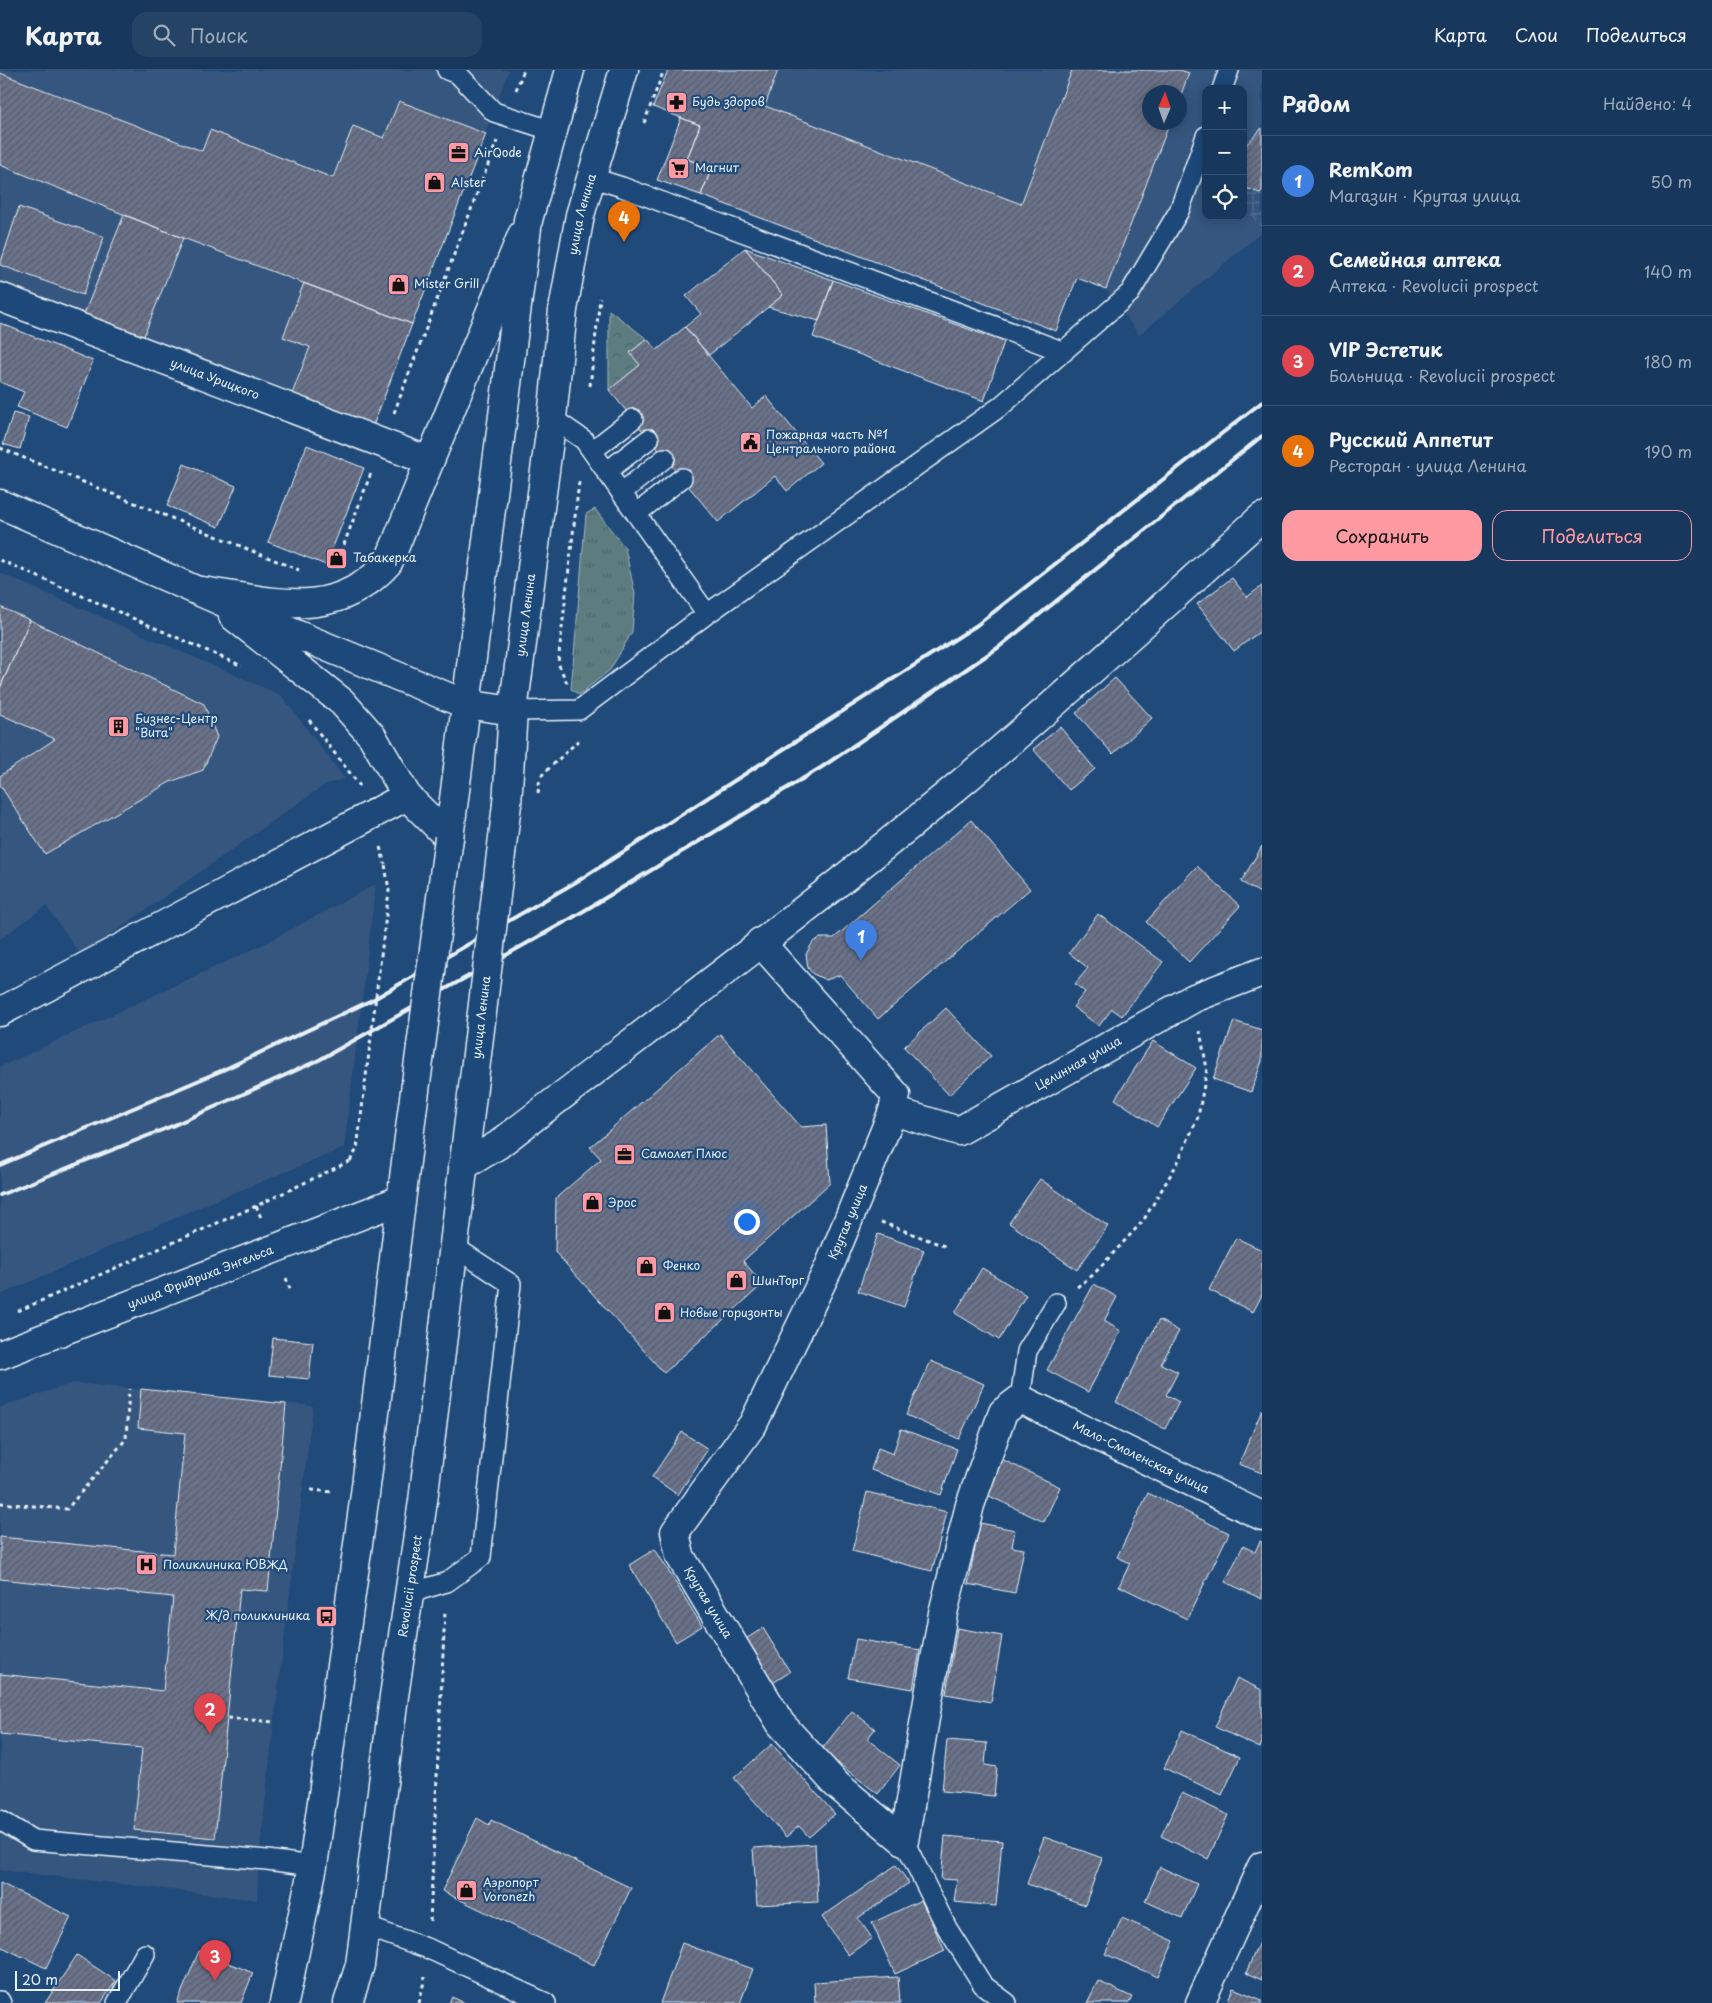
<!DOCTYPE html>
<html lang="ru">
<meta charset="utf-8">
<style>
:root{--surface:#17385c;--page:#244365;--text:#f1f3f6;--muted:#9eacbb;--line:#365272;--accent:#ff9aa2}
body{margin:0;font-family:"Playpen Sans",sans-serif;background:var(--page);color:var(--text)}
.controls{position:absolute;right:15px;top:15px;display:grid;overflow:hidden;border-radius:10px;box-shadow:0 2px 12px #0003}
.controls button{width:45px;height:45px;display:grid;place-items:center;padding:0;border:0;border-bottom:1px solid var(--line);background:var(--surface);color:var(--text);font:25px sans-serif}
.compass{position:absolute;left:1142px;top:15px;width:45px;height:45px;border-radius:50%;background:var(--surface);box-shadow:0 2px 12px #0003;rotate:2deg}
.scale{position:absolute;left:15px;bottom:12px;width:105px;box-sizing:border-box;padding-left:5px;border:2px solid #e8f1f8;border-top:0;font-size:14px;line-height:18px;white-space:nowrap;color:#e8f1f8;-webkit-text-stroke:4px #1f4a7a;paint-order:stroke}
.you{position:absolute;left:746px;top:1151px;width:18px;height:18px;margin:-12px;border:4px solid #fff;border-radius:50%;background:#1a73e8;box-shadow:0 0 0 8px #1a73e833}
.badge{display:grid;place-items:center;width:32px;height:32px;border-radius:50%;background:var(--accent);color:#fff;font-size:16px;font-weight:700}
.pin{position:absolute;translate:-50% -41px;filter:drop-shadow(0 1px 2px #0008)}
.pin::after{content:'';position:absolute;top:26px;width:18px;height:15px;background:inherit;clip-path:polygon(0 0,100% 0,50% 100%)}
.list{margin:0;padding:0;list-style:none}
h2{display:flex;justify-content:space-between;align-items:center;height:65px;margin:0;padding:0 20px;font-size:21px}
h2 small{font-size:16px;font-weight:400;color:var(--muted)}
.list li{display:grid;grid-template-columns:32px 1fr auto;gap:15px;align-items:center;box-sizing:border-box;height:90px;padding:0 20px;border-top:1px solid var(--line)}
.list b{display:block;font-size:19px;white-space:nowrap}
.list p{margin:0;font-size:16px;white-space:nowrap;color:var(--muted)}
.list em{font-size:16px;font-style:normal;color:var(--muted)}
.actions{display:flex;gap:10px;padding:15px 20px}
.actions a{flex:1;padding:11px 0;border:1px solid var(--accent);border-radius:15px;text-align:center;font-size:18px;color:var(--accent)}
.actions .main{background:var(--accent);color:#111}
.icon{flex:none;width:28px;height:28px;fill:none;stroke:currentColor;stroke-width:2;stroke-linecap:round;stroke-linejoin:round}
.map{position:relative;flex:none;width:1262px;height:1933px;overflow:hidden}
header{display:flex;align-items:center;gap:30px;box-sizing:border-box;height:70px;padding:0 25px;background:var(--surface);border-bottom:1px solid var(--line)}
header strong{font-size:24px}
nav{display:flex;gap:28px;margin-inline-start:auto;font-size:18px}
.search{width:350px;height:45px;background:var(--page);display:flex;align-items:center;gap:12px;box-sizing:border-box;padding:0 18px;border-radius:15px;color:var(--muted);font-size:19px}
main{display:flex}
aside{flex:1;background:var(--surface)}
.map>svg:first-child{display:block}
</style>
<header>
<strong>Карта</strong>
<div class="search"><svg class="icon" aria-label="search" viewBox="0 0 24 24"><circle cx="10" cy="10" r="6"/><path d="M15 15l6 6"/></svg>Поиск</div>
<nav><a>Карта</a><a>Слои</a><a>Поделиться</a></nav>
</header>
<main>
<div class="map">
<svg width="1262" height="1933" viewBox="0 0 1262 1933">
<defs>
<pattern id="industrial-grid" width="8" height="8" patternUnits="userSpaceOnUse" patternTransform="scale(1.25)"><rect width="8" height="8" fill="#36567f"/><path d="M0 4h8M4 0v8" fill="none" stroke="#536f92"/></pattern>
<pattern id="grass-tufts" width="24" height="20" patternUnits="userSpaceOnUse" patternTransform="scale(1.25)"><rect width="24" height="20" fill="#5c7c80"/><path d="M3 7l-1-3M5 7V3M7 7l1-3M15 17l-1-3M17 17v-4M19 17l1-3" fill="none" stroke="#526568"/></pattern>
<pattern id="park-crowns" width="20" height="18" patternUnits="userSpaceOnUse" patternTransform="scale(1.25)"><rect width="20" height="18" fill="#5c7c80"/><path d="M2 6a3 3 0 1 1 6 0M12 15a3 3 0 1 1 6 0" fill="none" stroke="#526568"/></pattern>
<pattern id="building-hatch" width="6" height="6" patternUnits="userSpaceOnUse" patternTransform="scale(1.25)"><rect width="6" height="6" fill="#6a728a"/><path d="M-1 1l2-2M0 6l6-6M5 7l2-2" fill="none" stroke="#585d6a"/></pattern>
</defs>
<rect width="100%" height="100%" fill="#1f4a7a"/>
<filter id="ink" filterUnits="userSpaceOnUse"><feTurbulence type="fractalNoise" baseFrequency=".02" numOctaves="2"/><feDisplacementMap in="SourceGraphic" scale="10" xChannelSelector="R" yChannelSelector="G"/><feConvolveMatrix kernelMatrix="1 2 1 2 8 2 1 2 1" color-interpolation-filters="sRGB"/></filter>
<g filter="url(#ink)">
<path fill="#36567f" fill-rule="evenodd" d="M0,0H509L364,384L0,241Z
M668,0H1262V58L1243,78V19H1206V146H1243V136L1262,159V162L1139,265L1106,219L1077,208L1056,261L657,110L681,48L653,37ZM1150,22H1180V52H1150Z
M0,503L281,625L345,709L326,714L81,885L46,836L0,869Z
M376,814L344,1078L214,1131L0,1225V997L262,875Z
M73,1313L313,1336L274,1652L259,1790L257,1830L0,1800V1337Z"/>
<path fill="url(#industrial-grid)" d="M1262,58V159L1243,136V78Z"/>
<path fill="url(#grass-tufts)" stroke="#a2b6bc" d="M595,439L625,478L635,524L632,562L610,600L579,625L571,619L586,444Z"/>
<path fill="url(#park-crowns)" stroke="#a2b6bc" d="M609,240L647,269L630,282L640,295L609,320Z"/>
<path fill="url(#building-hatch)" stroke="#e8f1f8" d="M668,0H778L765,36L1021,134L1072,0H1180L1189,3L1180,27V22H1150V52H1170L1106,219L1077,208L1056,261L701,125L712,98L687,89L700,55L653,37Z
M0,3L202,81L210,60L333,108L353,56L384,68L399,31L486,64L412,254L183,168L0,95Z
M681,48L700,55L687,89L712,98L701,125L657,110Z
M1262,58V121L1260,123L1243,117V78Z
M19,137L104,167L83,225L0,195Z
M124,145L183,168L143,268L84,244Z
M745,178L833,210L819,251L768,237L783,225Z
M745,178L783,225L709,285L685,257L701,244L686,226Z
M833,210L1004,272L984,331L813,267Z
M304,213L412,254L371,361L290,329L310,277L283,267Z
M0,253L93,291L67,357L17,337L24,322L0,312Z
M685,257L752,338L766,326L821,393L787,421L775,406L718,452L609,320L640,295L630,283L647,269L657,280Z
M13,343L29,347L20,379L3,374Z
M307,375L364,398L326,495L268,472Z
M184,394L236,416L219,457L167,436Z
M1232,508L1247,527L1262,516V560L1234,581L1197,534Z
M0,537L30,550L0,618Z
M30,550L204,634L217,667L203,700L170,712L45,784L0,715V706L55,669L0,644V618Z
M1115,608L1152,648L1113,684L1076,643Z
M1060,657L1095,699L1069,720L1033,679Z
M971,750L1030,819L878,949L840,905L826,910L813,904L808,898L806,884L813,872L820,868H834Z
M1262,776V824L1241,812Z
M1197,796L1240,836L1189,892L1146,852Z
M1098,844L1163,892L1122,946L1112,939L1099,956L1073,937L1085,922L1075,914L1088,898L1069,883Z
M946,938L991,986L949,1025L904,977Z
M1234,951L1262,960V991L1251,1022L1213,1009Z
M720,964L801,1057L826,1055L830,1113L743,1191L763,1214L664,1303L555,1182L556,1128L601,1089L590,1077Z
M1153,971L1196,998L1157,1057L1115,1029Z
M1040,1109L1108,1156L1077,1200L1009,1153Z
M878,1164L924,1180L904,1237L858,1221Z
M1236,1168L1262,1180V1225L1253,1242L1209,1220Z
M982,1198L1026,1225L999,1270L955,1243Z
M1094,1214L1117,1227L1104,1251L1121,1261L1088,1322L1047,1300Z
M1159,1250L1179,1261L1161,1294L1178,1302L1166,1325L1179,1332L1165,1359L1116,1332Z
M273,1268L313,1272L309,1309L269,1305Z
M931,1291L984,1314L959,1369L906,1345Z
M141,1319L286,1334L268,1521L240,1519L215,1768L134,1760L142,1678L0,1664V1604L163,1621L173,1527L0,1509V1467L173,1484L185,1363L138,1358Z
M1262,1340V1403L1239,1394Z
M901,1359L957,1379L941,1425L871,1400L878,1378L893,1384Z
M682,1362L708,1379L678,1425L652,1407Z
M1001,1389L1060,1417L1044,1452L985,1424Z
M867,1422L947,1442L932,1501L852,1481Z
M1148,1423L1229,1463L1187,1549L1119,1516L1130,1493L1117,1487Z
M980,1453L1015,1460L1012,1477L1024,1479L1015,1523L968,1514Z
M1260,1471L1262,1472V1529L1225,1512L1243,1476L1255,1482Z
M655,1479L702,1556L676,1572L629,1495Z
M763,1558L790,1602L765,1618L738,1574Z
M957,1558L1002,1566L991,1632L946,1624Z
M856,1569L920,1580L913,1619L848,1608Z
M1237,1608L1262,1620V1672L1260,1678L1215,1657Z
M852,1641L875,1659L867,1669L900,1695L878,1724L821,1680Z
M1182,1660L1240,1687L1222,1725L1164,1698Z
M947,1670L987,1673L985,1695L997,1697L994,1726L942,1721Z
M772,1674L835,1744L809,1767L799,1756L786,1767L734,1708Z
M1182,1723L1228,1745L1208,1789L1161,1766Z
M477,1748L489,1755L491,1750L631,1818L594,1895L442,1821Z
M945,1766L1002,1771L996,1836L954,1832L957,1810L941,1809Z
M1044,1767L1102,1788L1085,1835L1027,1814Z
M815,1774L818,1832L757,1835L753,1778Z
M896,1795L909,1813L858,1848L872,1868L848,1885L822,1847Z
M1160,1797L1197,1814L1182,1848L1145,1831Z
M0,1813L71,1847L46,1898L0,1876Z
M921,1830L945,1881L895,1904L872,1853Z
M1122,1848L1174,1871L1158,1907L1105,1884Z
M1262,1865V1910L1246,1903Z
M682,1873L753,1899L740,1933H660Z
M199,1881L253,1903L241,1933H177Z
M77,1885L116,1911L101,1933H45Z
M898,1907L900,1933H815L814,1912Z
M1098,1911L1132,1927L1129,1933H1087Z
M1233,1918L1262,1930V1933H1227Z
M452,1927L465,1933H449Z"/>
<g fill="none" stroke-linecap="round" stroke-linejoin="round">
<defs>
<path id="service" d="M447,0L458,4L494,42L553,61
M1222,19L1229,0
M590,107L622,117L1064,282
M552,348L584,370L707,544
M592,381L633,349
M606,402L649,369
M621,423L665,388
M636,444L682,408
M513,641L579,640L707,544L1001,336L1130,223L1179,141L1206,66
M1020,1329L1027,1281L1056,1233
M410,1523L447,1512L481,1487L511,1214L453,1176
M0,1750L33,1770L267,1790L313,1796
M904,1771L947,1858L983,1915L1007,1933
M365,1856L429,1879L546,1933
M0,1931L1,1933
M117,1933L145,1884"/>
<g id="minor">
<path id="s1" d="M0,227L429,391"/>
<path id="s2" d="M760,872L896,1025L893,1041L829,1197L753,1354L675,1462L680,1486L781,1654L837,1715L904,1771L943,1543L970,1435L1003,1342L1020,1329L1262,1446"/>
<path d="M0,942L407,726"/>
<path id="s3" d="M893,1041L959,1061L1194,928L1262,902"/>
<path d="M463,1096L498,1075C656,953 818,833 972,704C1071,621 1166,533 1262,447"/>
<path d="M1200,1933L1262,1796"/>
</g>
<g id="tertiary">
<path id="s4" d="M0,1285L400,1130"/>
</g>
<path id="secondary" d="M0,434L298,565L465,634L513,641
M202,521C273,531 334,553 388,493L522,165
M233,546L342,632L372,666L407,726L449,768"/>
<g id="primary">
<path id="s5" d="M507,734L513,641L552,348L563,240L580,145L624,0"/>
<path d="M449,768L528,150L570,0"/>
<path d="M284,1933L313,1796L365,1424L412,1043"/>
<path id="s6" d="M348,1933L360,1895L365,1856L394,1626L423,1431L474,1009"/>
</g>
</defs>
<use href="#service" stroke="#e8f1f8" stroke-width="22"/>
<use href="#minor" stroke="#e8f1f8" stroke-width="31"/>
<use href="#tertiary" stroke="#e8f1f8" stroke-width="31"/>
<use href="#secondary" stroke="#e8f1f8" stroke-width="31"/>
<use href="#primary" stroke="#e8f1f8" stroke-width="31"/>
<path stroke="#e8f1f8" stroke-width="3" stroke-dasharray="4 4" stroke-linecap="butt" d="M516,20L524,0
M644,53L664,0
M590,316L600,228
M394,343L497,71
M0,378L299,500
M0,490L242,596
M338,490L371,403
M567,613L558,593L579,412
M309,650L360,716
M541,706L580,669
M380,777L385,794
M256,1136L262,1150
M881,1152L947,1177
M286,1208L291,1222
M1077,1217L1093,1205L1143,1151L1177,1094L1198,1047L1207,999L1200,961
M18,1241L256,1136L350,1091
M311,1420L333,1422
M0,1433L67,1439L126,1369L129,1319
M228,1648L274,1652
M430,1851L445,1542
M419,1933L425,1907"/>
<use href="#service" stroke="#1f4a7a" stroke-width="19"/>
<use href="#minor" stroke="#1f4a7a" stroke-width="28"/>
<use href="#tertiary" stroke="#1f4a7a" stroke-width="28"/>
<use href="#secondary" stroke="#1f4a7a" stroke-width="28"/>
<use href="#primary" stroke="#1f4a7a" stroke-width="28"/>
<path stroke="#e8f1f8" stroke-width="4" d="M0,1095L223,1000L374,929L581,809L977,555L1262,332
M0,1125L172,1056L319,990L572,848L822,697L999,577L1262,366"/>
<defs>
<g id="primary-bridge">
<path id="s7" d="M474,1009L507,734"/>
<path d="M412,1043L449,768"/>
</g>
</defs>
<use href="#primary-bridge" stroke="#e8f1f8" stroke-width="31" stroke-linecap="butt"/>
<path stroke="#e8f1f8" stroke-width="3" stroke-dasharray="4 4" stroke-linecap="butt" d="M538,723L540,707
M350,1091L357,1079L389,821L385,794"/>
<use href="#primary-bridge" stroke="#1f4a7a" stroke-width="28"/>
</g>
</g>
<defs>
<symbol id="pharmacy-square" viewBox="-11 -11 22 22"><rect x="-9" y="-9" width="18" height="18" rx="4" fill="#ff9aa2" stroke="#1f4a7a"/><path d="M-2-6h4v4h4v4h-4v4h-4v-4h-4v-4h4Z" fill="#111"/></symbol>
<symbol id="office-square" viewBox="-11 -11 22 22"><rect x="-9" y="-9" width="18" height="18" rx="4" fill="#ff9aa2" stroke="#1f4a7a"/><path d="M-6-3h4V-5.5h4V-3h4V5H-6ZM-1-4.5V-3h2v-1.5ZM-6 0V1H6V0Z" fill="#111"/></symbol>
<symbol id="supermarket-square" viewBox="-11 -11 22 22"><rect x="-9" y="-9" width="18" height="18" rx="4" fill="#ff9aa2" stroke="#1f4a7a"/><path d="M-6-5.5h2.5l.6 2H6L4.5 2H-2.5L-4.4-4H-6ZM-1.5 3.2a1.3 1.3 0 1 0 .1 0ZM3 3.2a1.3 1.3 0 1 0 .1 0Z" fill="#111"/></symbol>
<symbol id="shop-square" viewBox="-11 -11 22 22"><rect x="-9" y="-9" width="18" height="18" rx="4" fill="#ff9aa2" stroke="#1f4a7a"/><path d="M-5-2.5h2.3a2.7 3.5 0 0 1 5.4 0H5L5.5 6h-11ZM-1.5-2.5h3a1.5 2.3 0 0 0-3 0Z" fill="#111"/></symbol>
<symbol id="civic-square" viewBox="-11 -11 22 22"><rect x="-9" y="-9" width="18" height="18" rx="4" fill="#ff9aa2" stroke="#1f4a7a"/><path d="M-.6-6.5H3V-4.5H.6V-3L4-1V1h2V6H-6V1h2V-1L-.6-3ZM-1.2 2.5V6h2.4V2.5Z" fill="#111"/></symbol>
<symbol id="building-square" viewBox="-11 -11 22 22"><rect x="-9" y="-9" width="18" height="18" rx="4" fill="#ff9aa2" stroke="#1f4a7a"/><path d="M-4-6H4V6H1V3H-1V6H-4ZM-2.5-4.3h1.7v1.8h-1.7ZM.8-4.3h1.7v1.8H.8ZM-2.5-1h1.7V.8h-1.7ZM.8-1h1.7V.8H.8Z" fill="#111"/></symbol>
<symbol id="hospital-square" viewBox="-11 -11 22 22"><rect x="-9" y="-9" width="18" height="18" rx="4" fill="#ff9aa2" stroke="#1f4a7a"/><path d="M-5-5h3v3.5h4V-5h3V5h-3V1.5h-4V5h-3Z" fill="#111"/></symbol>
<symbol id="bus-square" viewBox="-11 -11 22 22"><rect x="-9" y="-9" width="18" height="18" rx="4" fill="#ff9aa2" stroke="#1f4a7a"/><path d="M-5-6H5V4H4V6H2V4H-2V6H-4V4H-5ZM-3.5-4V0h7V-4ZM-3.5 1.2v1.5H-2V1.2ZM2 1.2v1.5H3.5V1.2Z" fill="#111"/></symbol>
</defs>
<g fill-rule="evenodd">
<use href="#pharmacy-square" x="664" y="20" width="25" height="25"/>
<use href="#office-square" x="446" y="70" width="25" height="25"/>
<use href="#supermarket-square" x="666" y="86" width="25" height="25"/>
<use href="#shop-square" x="422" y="100" width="25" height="25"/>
<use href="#shop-square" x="386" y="202" width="25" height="25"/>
<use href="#civic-square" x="738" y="360" width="25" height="25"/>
<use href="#shop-square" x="324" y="476" width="25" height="25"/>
<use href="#building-square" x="106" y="644" width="25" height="25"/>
<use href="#office-square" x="612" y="1072" width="25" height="25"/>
<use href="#shop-square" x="580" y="1120" width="25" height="25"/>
<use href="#shop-square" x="634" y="1184" width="25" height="25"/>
<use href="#shop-square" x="724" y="1198" width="25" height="25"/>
<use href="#shop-square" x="652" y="1230" width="25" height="25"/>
<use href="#hospital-square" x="134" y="1482" width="25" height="25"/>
<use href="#bus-square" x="314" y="1534" width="25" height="25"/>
<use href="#shop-square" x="454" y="1808" width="25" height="25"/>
</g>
<g text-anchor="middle" stroke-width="4.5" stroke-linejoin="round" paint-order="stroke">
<g font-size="12" fill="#e8f1f8" stroke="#1f4a7a" text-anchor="start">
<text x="692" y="36">Будь здоров</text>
<text x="474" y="87">AirQode</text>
<text x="695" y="102">Магнит</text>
<text x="451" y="117">Alster</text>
<text x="414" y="218">Mister Grill</text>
<text x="766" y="369">Пожарная часть №1<tspan x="766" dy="14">Центрального района</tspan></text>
<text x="353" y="492">Табакерка</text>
<text x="135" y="653">Бизнес-Центр<tspan x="135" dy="14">"Вита"</tspan></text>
<text x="641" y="1088">Самолет Плюс</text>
<text x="608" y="1137">Эрос</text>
<text x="663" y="1200">Фенко</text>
<text x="752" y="1215">ШинТорг</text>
<text x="680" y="1247">Новые горизонты</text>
<text x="163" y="1499">Поликлиника ЮВЖД</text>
<text x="310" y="1550" text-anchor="end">Ж/д поликлиника</text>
<text x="483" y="1817">Аэропорт<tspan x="483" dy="14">Voronezh</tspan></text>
</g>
<g font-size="12" fill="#e8f1f8" stroke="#1f4a7a">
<text dy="4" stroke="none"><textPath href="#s5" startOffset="595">улица Ленина</textPath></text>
<text dy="4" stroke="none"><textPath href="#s1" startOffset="230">улица Урицкого</textPath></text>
<text dy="4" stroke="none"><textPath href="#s5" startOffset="190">улица Ленина</textPath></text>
<text dy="4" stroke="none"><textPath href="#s7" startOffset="62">улица Ленина</textPath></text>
<text dy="4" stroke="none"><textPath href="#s3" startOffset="206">Целинная улица</textPath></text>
<text transform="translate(848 1152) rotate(-67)" y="4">Крутая улица</text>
<text dy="4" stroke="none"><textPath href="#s4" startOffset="215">улица Фридриха Энгельса</textPath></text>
<text dy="4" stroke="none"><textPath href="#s2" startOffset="1685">Мало-Смоленская улица</textPath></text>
<text dy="4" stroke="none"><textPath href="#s6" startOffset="422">Revolucii prospect</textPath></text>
<text dy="4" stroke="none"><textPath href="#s2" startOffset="776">Крутая улица</textPath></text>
</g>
</g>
</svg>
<div class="controls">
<button>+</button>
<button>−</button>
<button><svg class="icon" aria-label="locate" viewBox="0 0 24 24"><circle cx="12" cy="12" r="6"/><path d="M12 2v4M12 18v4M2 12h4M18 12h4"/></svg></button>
</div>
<svg class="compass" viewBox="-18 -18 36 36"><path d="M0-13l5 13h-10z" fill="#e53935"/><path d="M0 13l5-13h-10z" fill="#9eacbb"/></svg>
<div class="scale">20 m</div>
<div class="you"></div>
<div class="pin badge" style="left:861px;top:891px;background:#3f7fe0">1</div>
<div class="pin badge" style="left:210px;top:1664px;background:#e0444e">2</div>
<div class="pin badge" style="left:215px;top:1911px;background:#e0444e">3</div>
<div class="pin badge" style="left:624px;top:172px;background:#e8710a">4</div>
</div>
<aside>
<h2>Рядом<small>Найдено: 4</small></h2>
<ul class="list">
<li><span class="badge" style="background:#3f7fe0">1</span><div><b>RemKom</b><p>Магазин · Крутая улица</p></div><em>50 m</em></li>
<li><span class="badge" style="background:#e0444e">2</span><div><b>Семейная аптека</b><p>Аптека · Revolucii prospect</p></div><em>140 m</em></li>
<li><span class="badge" style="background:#e0444e">3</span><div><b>VIP Эстетик</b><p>Больница · Revolucii prospect</p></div><em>180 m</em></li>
<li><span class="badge" style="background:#e8710a">4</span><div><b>Русский Аппетит</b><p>Ресторан · улица Ленина</p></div><em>190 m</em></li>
</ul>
<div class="actions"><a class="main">Сохранить</a><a>Поделиться</a></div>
</aside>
</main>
